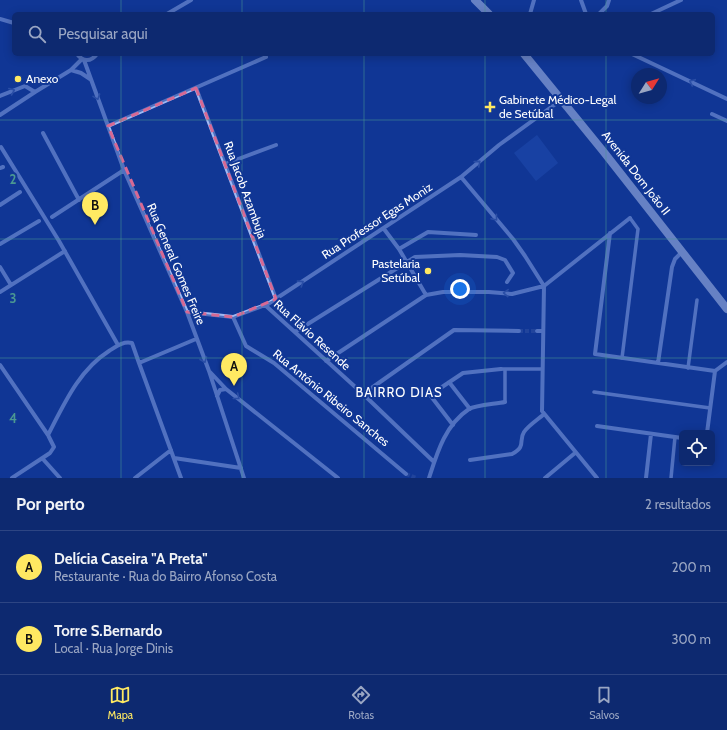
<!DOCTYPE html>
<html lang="pt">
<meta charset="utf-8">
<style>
:root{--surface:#0d2970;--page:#1b3578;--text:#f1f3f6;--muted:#9aa6c3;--line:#2d4583;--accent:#ffe962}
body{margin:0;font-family:Cabin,sans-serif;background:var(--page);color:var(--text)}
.controls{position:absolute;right:12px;bottom:12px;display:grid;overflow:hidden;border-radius:6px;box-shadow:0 2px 10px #0003}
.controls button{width:36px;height:36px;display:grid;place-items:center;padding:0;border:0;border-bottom:1px solid var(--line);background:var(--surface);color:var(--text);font:20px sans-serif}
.compass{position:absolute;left:631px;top:68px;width:36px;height:36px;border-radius:50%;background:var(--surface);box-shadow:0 2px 10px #0003;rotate:53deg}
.you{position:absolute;left:460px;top:289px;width:14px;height:14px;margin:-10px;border:3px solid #fff;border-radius:50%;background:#1a73e8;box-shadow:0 0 0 6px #1a73e833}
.badge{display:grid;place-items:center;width:26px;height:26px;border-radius:50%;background:var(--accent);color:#111;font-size:13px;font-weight:700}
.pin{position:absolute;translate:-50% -33px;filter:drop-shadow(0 1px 2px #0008)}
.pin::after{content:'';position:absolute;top:21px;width:14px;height:12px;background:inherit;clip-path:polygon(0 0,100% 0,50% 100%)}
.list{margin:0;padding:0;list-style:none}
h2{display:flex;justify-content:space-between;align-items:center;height:52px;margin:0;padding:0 16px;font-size:17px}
h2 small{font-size:13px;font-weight:400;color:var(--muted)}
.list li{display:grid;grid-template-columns:26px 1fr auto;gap:12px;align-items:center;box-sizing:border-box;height:72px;padding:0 16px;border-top:1px solid var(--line)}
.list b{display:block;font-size:15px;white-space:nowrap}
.list p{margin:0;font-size:13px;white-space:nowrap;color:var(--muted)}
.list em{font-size:13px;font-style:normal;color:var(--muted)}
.icon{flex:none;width:22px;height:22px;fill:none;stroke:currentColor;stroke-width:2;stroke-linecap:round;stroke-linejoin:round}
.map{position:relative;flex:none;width:727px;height:478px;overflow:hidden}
.search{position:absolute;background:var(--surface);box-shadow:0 2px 10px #0003;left:12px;right:12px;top:12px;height:44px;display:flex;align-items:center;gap:10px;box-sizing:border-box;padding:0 14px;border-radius:6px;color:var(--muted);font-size:15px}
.sheet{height:196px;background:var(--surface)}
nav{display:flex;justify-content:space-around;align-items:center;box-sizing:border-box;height:56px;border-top:1px solid var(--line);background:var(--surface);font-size:11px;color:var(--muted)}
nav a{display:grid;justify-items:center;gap:2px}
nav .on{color:var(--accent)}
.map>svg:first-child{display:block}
</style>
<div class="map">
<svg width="727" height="478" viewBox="0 0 727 478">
<rect width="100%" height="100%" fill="#113795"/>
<path fill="#234fb4" d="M537,135L558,163L536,181L514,153Z"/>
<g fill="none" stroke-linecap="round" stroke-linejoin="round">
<path stroke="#3555a5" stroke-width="4" stroke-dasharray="4 2" stroke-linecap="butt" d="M519,331H537
M406,474L416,478"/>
<path stroke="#a0b9f3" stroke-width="3.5" d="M622,358L638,229L630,218
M688,368L697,300
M501,369H542
M505,369V402
M594,392L710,408
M671,478L675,437"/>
<path stroke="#a0b9f3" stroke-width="4" d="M581,0L586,14
M167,14L191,0
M530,14L534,0
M599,14L607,6L609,0
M651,14L681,0
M0,19L14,23
M77,54C83,62 91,62 97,54
M632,54L727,99
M84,60L124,170L187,312L209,371L244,478
M71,70L81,73L90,79
M196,88L276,299
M0,96L25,86L35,92
M712,114L727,121
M0,115L35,92L71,70L82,59
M108,126L266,57
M43,133L79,200
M1,147L59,241L118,345
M225,164L276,145
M0,168L3,167
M461,177L513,239L525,256L544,286
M0,205L20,192
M52,217L124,170
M384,229L399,249L426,295L443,292H489L512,294L544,286L630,218
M610,233L595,354L715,371L727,362
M0,244L39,221
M399,249L428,232L476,235
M0,267L11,285
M544,286L542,411L597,478
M0,292L65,251
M265,305L363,394L434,462
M187,312L233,317L268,304L461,177L499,145L561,100
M233,317L246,346L274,363L406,474
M537,331H543
M295,332L415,257L460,255L497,257L505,260L513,273L507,282
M326,361L426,295
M658,363L672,267L675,259L682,252
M0,365L48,435L54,447L50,453L12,478
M210,372L226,389L338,478
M449,382L470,409
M363,394L454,330L519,331
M217,396L220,390L226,389
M453,425L430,395L463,373L501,369
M597,426L682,438
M707,433L715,371
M48,435C64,404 79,370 109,351C117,346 123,341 132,343L139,363
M42,458L60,478
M174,458L241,468
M470,460L512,454C527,446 518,441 524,432C528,426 537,420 543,415
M135,478L171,450
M181,478L139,363L196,339
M429,478C437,453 445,425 469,409C476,405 496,404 505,402
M545,478L575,453
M646,478L651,434"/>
<path stroke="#cfdcfd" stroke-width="8" d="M475,0L489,14
M524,54L603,151L727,309"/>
</g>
<defs><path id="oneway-chevron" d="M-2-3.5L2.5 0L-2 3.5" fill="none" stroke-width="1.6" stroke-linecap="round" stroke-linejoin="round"/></defs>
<g stroke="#4a6bbb">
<use href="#oneway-chevron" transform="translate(692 82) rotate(-155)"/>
<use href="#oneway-chevron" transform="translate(12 91) rotate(-22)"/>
<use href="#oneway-chevron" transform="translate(97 97) rotate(70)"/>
<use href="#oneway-chevron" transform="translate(478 163) rotate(-40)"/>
<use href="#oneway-chevron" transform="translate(495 218) rotate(50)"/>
<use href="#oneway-chevron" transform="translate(301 283) rotate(-33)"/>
<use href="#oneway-chevron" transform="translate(506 293) rotate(-177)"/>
<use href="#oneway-chevron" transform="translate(204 360) rotate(68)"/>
<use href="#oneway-chevron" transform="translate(237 397) rotate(39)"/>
</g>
<path d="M0 0H727V478H0ZM196,88L276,299L233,317L187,312L108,126Z" fill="#113795" fill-opacity=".55" fill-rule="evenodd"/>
<path fill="none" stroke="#d76994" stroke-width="3" stroke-dasharray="8 5" stroke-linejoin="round" d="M196,88L276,299L233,317L187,312L108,126Z"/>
<path fill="none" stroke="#4b9892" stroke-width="1" stroke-opacity="0.55" d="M121,0V14M242,0V14M364,0V14M485,0V14M606,0V14M121,54V478M242,54V478M364,54V478M485,54V478M606,54V478M0,120H727M0,239H727M0,358H727"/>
<g fill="#ffe962" stroke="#113795" stroke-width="1.5">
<circle cx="18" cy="79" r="4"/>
<path d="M488 101h4v4h4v4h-4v4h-4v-4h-4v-4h4z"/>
<circle cx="428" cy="271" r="4"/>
</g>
<g text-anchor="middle" stroke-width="4" stroke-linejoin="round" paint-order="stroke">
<g font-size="12" fill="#fff" stroke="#113795" text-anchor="start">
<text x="26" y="83">Anexo</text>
<text x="499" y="104">Gabinete Médico-Legal<tspan x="499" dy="14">de Setúbal</tspan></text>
<text x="420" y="268" text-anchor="end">Pastelaria<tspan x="420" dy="14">Setúbal</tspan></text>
</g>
<g font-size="12" fill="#fff" stroke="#113795">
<text transform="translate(636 173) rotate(52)" y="4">Avenida Dom João II</text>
<text transform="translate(245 190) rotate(70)" y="4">Rua Jacob Azambuja</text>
<text transform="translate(377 221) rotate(-33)" y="4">Rua Professor Egas Moniz</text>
<text transform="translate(176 264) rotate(67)" y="4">Rua General Gomes Freire</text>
<text transform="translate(312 335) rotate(42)" y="4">Rua Flávio Resende</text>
<text transform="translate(331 398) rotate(39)" y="4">Rua António Ribeiro Sanches</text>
</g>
<g font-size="13" letter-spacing="1" fill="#fff" stroke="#113795">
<text x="399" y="397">BAIRRO DIAS</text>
</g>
</g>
<g font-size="13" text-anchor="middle" font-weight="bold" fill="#4b9892" stroke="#113795" stroke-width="4" stroke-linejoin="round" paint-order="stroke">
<text x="13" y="184">2</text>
<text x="13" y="303">3</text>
<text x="13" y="423">4</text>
</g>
</svg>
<div class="controls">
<button><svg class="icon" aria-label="locate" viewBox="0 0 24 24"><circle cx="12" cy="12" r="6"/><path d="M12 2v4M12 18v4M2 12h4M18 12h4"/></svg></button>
</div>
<svg class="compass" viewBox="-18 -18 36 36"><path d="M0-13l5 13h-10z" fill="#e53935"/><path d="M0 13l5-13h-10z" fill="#9aa6c3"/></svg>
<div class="you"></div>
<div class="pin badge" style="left:234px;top:386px">A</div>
<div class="pin badge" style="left:95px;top:225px">B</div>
<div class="search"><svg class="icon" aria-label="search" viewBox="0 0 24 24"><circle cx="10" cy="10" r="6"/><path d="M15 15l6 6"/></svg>Pesquisar aqui</div>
</div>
<section class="sheet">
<h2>Por perto<small>2 resultados</small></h2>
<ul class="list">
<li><span class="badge">A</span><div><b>Delícia Caseira &quot;A Preta&quot;</b><p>Restaurante · Rua do Bairro Afonso Costa</p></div><em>200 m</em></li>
<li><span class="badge">B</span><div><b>Torre S.Bernardo</b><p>Local · Rua Jorge Dinis</p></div><em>300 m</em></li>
</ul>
</section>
<nav>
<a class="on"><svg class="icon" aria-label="map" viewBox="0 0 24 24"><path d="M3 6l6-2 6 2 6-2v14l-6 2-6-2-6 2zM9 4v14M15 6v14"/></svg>Mapa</a>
<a><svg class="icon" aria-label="directions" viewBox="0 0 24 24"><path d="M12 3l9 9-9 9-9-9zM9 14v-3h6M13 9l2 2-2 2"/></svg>Rotas</a>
<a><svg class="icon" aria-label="saved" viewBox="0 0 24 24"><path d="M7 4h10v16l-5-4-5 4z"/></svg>Salvos</a>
</nav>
